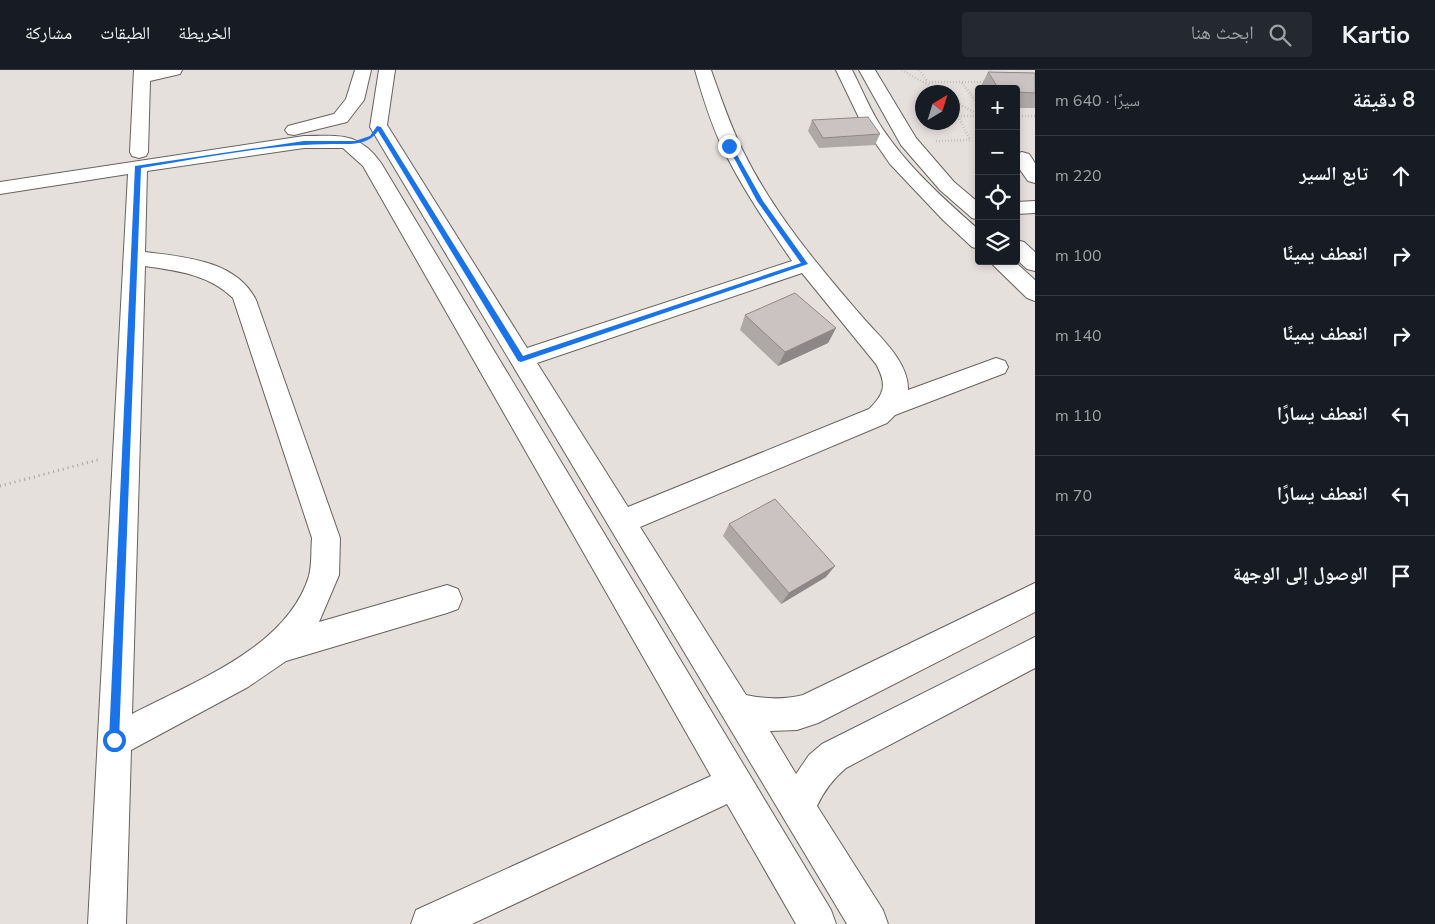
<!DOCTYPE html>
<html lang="ar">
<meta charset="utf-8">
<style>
:root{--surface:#171b24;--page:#242831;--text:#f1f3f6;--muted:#9ea1a6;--line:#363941}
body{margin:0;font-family:"Nunito Sans","Noto Naskh Arabic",sans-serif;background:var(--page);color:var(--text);direction:rtl}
.controls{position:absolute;right:15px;top:15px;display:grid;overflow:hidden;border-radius:5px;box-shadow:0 2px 8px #0003}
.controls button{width:45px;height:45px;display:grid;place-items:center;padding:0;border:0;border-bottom:1px solid var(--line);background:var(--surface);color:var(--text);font:25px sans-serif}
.compass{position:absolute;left:915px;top:15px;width:45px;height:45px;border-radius:50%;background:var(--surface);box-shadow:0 2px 8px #0003;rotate:38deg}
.stop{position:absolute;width:15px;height:15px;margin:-11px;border:4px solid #1a73e8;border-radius:50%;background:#fff}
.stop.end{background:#1a73e8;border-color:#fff;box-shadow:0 1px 5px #0008}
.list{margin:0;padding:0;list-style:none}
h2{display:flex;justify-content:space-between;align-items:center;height:65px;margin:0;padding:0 20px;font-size:21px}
h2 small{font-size:16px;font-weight:400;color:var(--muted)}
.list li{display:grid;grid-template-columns:32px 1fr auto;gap:15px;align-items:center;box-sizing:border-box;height:80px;padding:0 20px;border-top:1px solid var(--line)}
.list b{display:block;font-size:19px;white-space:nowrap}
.list em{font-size:16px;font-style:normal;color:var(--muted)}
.icon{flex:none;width:28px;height:28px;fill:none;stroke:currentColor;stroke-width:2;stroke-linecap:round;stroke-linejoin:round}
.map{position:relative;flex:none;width:1035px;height:854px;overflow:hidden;direction:ltr}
header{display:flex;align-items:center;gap:30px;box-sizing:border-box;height:70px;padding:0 25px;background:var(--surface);border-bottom:1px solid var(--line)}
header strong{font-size:24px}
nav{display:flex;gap:28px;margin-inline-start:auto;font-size:18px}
.search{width:350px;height:45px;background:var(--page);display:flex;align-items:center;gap:12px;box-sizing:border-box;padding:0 18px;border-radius:5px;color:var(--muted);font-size:19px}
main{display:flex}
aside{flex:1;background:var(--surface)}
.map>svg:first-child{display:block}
</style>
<header>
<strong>Kartio</strong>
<div class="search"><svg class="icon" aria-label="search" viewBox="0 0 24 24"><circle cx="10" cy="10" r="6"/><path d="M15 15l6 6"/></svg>ابحث هنا</div>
<nav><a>الخريطة</a><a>الطبقات</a><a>مشاركة</a></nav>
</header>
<main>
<aside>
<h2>8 دقيقة<small>سيرًا · 640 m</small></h2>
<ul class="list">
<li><svg class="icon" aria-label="ahead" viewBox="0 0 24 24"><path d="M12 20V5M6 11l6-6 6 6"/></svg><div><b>تابع السير</b></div><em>220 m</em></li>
<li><svg class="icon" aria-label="right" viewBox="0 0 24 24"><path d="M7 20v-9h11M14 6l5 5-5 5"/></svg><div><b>انعطف يمينًا</b></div><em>100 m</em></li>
<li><svg class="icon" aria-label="right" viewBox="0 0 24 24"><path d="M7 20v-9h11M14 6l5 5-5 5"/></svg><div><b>انعطف يمينًا</b></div><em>140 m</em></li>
<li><svg class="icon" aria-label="left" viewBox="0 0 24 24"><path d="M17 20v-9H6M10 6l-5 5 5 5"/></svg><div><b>انعطف يسارًا</b></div><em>110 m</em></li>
<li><svg class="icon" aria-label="left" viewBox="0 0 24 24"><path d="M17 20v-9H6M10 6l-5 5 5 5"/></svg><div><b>انعطف يسارًا</b></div><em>70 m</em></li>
<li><svg class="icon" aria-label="arrive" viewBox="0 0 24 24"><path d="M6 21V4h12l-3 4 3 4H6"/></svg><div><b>الوصول إلى الوجهة</b></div></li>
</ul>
</aside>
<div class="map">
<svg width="1035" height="854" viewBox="0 0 1035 854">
<rect width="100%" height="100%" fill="#e6e0dd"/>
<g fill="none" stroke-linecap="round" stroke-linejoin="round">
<defs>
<path id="minor" d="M134,0H182L180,4L150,11L148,82L146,86L139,88L132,86L130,82Z
M355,0H371L364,30L347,52L294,65L288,64L285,60L288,56L334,44L346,29Z
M379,0H395L387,55L527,278L792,191C768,156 744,121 725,83C712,57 703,28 695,0H711C721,28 730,55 743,81C774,144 820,198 865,250C882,269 909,293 908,320L996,288L1005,291L1008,297L1005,303L895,345L887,353L640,457L746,625C765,629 783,630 803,625L1035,513V542L818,653L797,660L770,661L796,704L809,685L822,674L1035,567V598L846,698C833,709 824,721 817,736L883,840L888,854H847L370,57ZM802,203L876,294C887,314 885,324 869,339L628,437L537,293Z
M836,0H852C862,19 870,40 882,58C908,97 944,129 979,160V179L972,177L943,150L890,94L861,52Z
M859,0H875L916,68L954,112L979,133V150L972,148L940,120L901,75Z
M304,66C339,66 358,61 381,93L831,840L836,854H796L727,734L472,854H411L416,840L711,706L363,96L343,78H304L147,101L145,182C184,187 236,190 256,230L340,468L339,505L319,552L447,515L458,519L462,529L458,539L447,543L286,591L248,617L131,680L126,854H88L128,104L0,124V112ZM145,196C178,201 208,204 233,228L312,468C311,480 312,495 309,506C287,578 193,612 132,644Z
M1022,82L1029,84L1035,93V113L1028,111L1016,94V84Z
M1035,131V143L1016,144V132Z
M1016,170L1024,172L1035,182V201L1027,199L1016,189Z
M989,191H1014L1035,210V231L1027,228Z"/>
</defs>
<use href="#minor" stroke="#686260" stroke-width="2"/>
<path stroke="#a9a4a1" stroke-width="2.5" stroke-dasharray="0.5 2.5" stroke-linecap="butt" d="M902,0L940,22
M919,0L928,12
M991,0L995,6
M923,12H987
M962,13L979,35
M952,30L979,45
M952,46H979
M1016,46H1035
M936,71L970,70L958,46"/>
<path stroke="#a9a4a1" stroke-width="3" stroke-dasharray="1 4" stroke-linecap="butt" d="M0,416L101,389"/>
<use href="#minor" fill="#fff" fill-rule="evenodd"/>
</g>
<path fill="#aea8a6" d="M988,2L1035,3V38H1016V19H981L980,18Z
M812,50L880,64L875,75L819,78L808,61Z
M745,245L836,258L828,273L778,296L740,260Z
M729,454L826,507L781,534L723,466Z"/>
<path fill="#8d8887" d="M836,258L828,273L778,296L785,282Z
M835,496L826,507L781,534L789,523Z"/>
<path fill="#cac3c1" stroke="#8d8887" d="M988,2L1035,3V23L1016,22V19H999Z
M868,47L880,64L823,68L812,50Z
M795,223L836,258L785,282L745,245Z
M775,429L835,496L789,523L729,454Z"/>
<path fill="#1a73e8" d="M377,56L381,57L523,286L801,193L757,131L727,75L732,76L763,131L808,194L521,292L518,291L378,61C368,76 349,74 333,74C269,74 204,88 141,98L119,670L114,675L111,674L109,670L135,96L304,71H355L370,66Z"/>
</svg>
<div class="controls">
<button>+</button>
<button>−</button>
<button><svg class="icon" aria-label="locate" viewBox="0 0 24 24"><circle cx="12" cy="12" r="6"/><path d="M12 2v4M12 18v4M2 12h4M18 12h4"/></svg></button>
<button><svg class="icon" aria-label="layers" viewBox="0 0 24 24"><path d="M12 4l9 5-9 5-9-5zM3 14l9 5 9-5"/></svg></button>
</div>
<svg class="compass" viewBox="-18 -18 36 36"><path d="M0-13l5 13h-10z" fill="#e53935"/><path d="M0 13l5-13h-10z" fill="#9ea1a6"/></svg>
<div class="stop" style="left:114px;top:670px"></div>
<div class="stop end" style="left:729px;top:76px"></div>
</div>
</main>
